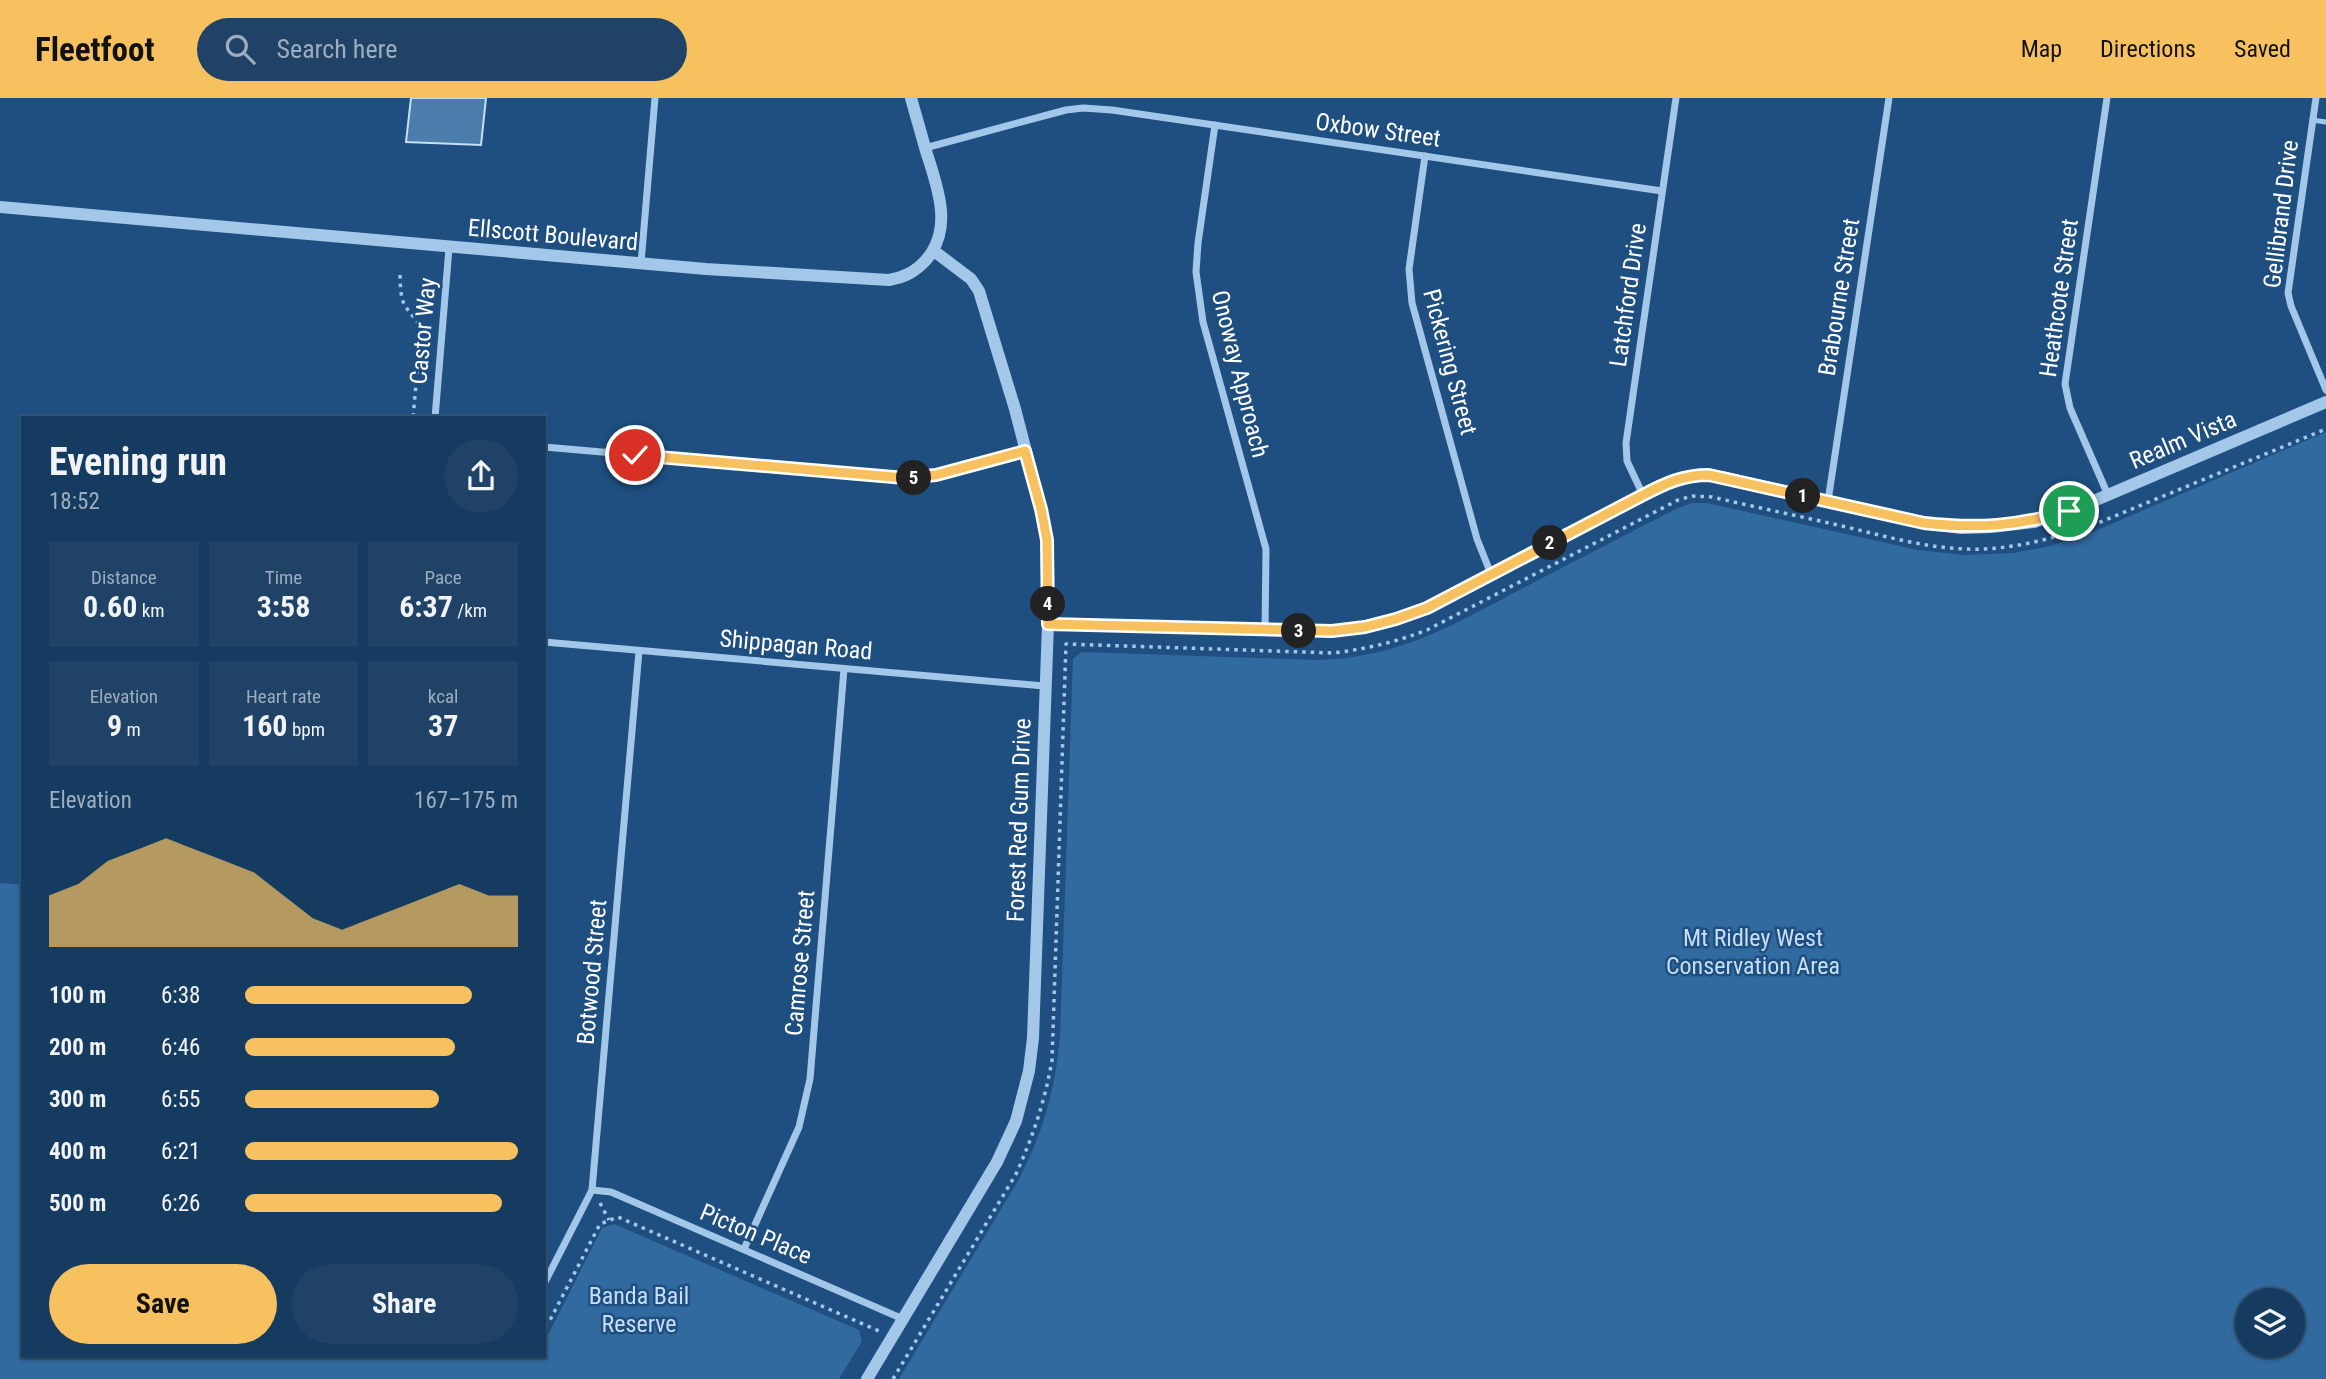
<!DOCTYPE html>
<meta charset="utf-8">
<style>
:root{--surface:#163b60;--page:#1f4266;--text:#f1f3f6;--muted:#9eadbd;--line:#355575;--accent:#f8c160}
body{margin:0;font-family:"Roboto Condensed",sans-serif;background:var(--page);color:var(--text);height:100vh;display:flex;flex-direction:column;font-size:26px;white-space:nowrap}
*{box-sizing:border-box;margin:0}
p{font-size:23px;color:var(--muted)}
.icon{flex:none;width:38px;height:38px;fill:none;stroke:currentColor;stroke-width:2;stroke-linecap:round;stroke-linejoin:round}
.map{position:relative;flex:1;overflow:hidden}
.side{position:absolute;left:21px;top:318px;width:525px;height:942px;display:flex;flex-direction:column;background:var(--surface);border-radius:0px;box-shadow:0 2px 5px #0004,0 0 0 2px var(--line)}
.side>*{flex:none}
.tools{position:absolute;left:2235px;top:1190px;display:grid;gap:14px}
.tools a{display:grid;place-items:center;width:70px;height:70px;border-radius:50%;background:var(--surface);box-shadow:0 2px 5px #0004,0 0 0 2px var(--line);font-size:35px}
.pin{position:absolute;display:grid;place-items:center;width:60px;height:60px;color:#fff;margin:-30px;border:4px solid #fff;border-radius:50%;box-shadow:0 2px 7px #0007}
.km{position:absolute;width:35px;height:35px;margin:-18px;border-radius:50%;background:#222;color:#fff;font-size:19px;line-height:35px;text-align:center}
.round{display:grid;place-items:center;flex:none;width:74px;height:74px;border-radius:37px;background:var(--page)}
.overview{display:flex;align-items:center;justify-content:space-between;height:119px;padding:0 28px}
h1{font-size:38px;font-weight:700;line-height:52px}
.metrics{display:grid;grid-template-columns:repeat(3,1fr);gap:10px;height:119px;padding:7px 28px}
.metrics div{display:grid;align-content:center;border-radius:0px;background:var(--page);text-align:center}
.metrics b{font-size:30px;font-weight:700}
.metrics small{font-size:19px;font-weight:400}
.metrics p{font-size:19px}
.chart{height:196px;padding:14px 28px}
.chart p{display:flex;justify-content:space-between}
.chart svg{width:100%;height:126px;margin-top:7px;fill:var(--accent);opacity:.7}
.primary-button{display:flex;gap:14px;margin-top:auto;padding:14px 28px}
.primary-button a{flex:1;height:80px;border-radius:42px;background:var(--accent);color:#111;font-size:28px;font-weight:700;line-height:80px;text-align:center}
.primary-button a+a{background:var(--page);color:var(--text)}
ul{padding:0 28px;list-style:none;font-size:23px}
li{display:grid;grid-template-columns:112px 84px 1fr;align-items:center;height:52px}
li i{height:18px;border-radius:9px;background:var(--accent)}
header{display:flex;align-items:center;gap:42px;box-sizing:border-box;height:98px;padding:0 35px;background:var(--accent);color:#111}
header strong{font-size:33px}
nav{display:flex;gap:38px;margin-inline-start:auto;font-size:24px}
.search{width:490px;height:63px;background:var(--page);display:flex;align-items:center;gap:18px;box-sizing:border-box;padding:0 24px;border-radius:38px;color:var(--muted);font-size:26px}
.map>svg:first-child{display:block}
.green{fill:#316a9e;fill-rule:evenodd}
.building{fill:#4a7cac;stroke:#c6dff7;stroke-width:2}
.lines{fill:none;stroke-linecap:round;stroke-linejoin:round}
.path{stroke:#a2c7e9;stroke-width:3.5;stroke-dasharray:3.5 5;stroke-linecap:butt}
.service{stroke:#a2c7e9;stroke-width:5}
.minor{stroke:#a2c7e9;stroke-width:7}
.tertiary{stroke:#a2c7e9;stroke-width:12}
.route-casing{stroke:#fff;stroke-width:14}
.route{stroke:#f8c160;stroke-width:9}
.labels{text-anchor:middle;dominant-baseline:central;stroke-width:5;stroke-linejoin:round;paint-order:stroke}
.street-label{font-size:24px;fill:#fff;stroke:#1e4f80}
.park-label{font-size:24px;fill:#c6dff7;stroke:#1e4f80}
</style>
<header>
<strong>Fleetfoot</strong>
<div class="search"><svg class="icon" aria-label="search" viewBox="0 0 24 24"><circle cx="10" cy="10" r="6"/><path d="M15 15l6 6"/></svg>Search here</div>
<nav><a>Map</a><a>Directions</a><a>Saved</a></nav>
</header>
<div class="map">
<svg width="2326" height="1281" viewBox="0 0 2326 1281">
<rect width="100%" height="100%" fill="#1e4f80"/>
<g class="green">
<path d="M2326,334v947h-1427l120,-200c24,-46 37,-92 41,-144l13,-376 9,-7 236,8c83,-2 138,-37 209,-74 50,-26 100,-52 151,-78l14,-5h15l211,47 46,5 49,-2 37,-7 38,-12zM2247,1202h45v46h-45z"/>
<polygon points="0,785 23,787 23,1258 533,1258 536,1260 544,1258 544,1245 602,1130 614,1126 859,1232 862,1243 839,1281 0,1281"/>
</g>
<polygon class="building" points="411,0 486,0 481,47 406,44"/>
<g class="lines">
<g class="path">
<path d="M400,177c1,33 3,27 21,52l-8,91"/>
<polyline points="600,1105 609,1122"/>
<polyline points="544,1227 549,1224 600,1126 618,1119 879,1233"/>
<path d="M893,1281l123,-205c17,-38 29,-73 36,-114l14,-416 267,9c33,-4 63,-11 94,-23l251,-130 14,-4 20,1c43,10 87,19 130,29 47,11 93,25 142,23 40,-2 77,-13 114,-26l228,-94"/>
</g>
<polyline class="service" points="2312,22 2326,24"/>
<g class="minor">
<polyline points="2107,0 2065,286 2070,310 2108,397"/>
<polyline points="2316,0 2288,195 2291,208 2326,292"/>
<polyline points="1215,27 1198,145 1196,174 1203,224 1266,451 1265,532"/>
<polyline points="925,50 1066,12 1083,10 1112,12 1662,93"/>
<polyline points="1425,58 1409,171 1412,205 1477,441 1491,476"/>
<polyline points="641,165 655,0"/>
<polyline points="435,320 449,150"/>
<polyline points="544,349 905,380 936,377 1025,353"/>
<polyline points="1643,397 1627,363 1626,345 1676,0"/>
<polyline points="1828,403 1889,0"/>
<polyline points="544,544 1044,588"/>
<polyline points="592,1092 611,1094 903,1221"/>
<polyline points="744,1151 799,1029 810,981 844,571"/>
<polyline points="544,1186 592,1092 639,553"/>
</g>
<g class="tertiary">
<path d="M0,109l706,62 183,11c16,-3 26,-8 37,-20 28,-32 11,-74 0,-109 -5,-18 -10,-35 -15,-53"/>
<path d="M1048,526l284,7 33,-4 31,-8 31,-11 216,-113c32,-16 47,-24 83,-17l198,45 37,5 30,-1 43,-5 55,-19 237,-101"/>
<polyline points="867,1281 997,1064 1016,1023 1029,973 1033,940 1048,526 1047,442 1041,411 1015,311 979,193 971,181 934,153"/>
</g>
</g>
<g class="lines">
<defs>
<path id="route" d="M635,357l270,23 31,-3 89,-24 16,58 6,31 1,84 284,7 33,-4 31,-8 31,-11 216,-113c23,-12 40,-20 66,-20l215,48c53,6 94,3 145,-12"/>
</defs>
<use href="#route" class="route-casing"/>
<use href="#route" class="route"/>
</g>
<g class="labels">
<g class="street-label">
<text transform="translate(1378 32) rotate(8)">Oxbow Street</text>
<text transform="translate(2281 116) rotate(-83)">Gellibrand Drive</text>
<text transform="translate(553 137) rotate(5)">Ellscott Boulevard</text>
<text transform="translate(1628 197) rotate(-82)">Latchford Drive</text>
<text transform="translate(1839 199) rotate(-81)">Brabourne Street</text>
<text transform="translate(2059 200) rotate(-82)">Heathcote Street</text>
<text transform="translate(423 233) rotate(-85)">Castor Way</text>
<text transform="translate(1450 264) rotate(75)">Pickering Street</text>
<text transform="translate(1240 276) rotate(76)">Onoway Approach</text>
<text transform="translate(2183 342) rotate(-23)">Realm Vista</text>
<text transform="translate(796 547) rotate(5)">Shippagan Road</text>
<text transform="translate(1019 722) rotate(-88)">Forest Red Gum Drive</text>
<text transform="translate(800 865) rotate(-85)">Camrose Street</text>
<text transform="translate(592 874) rotate(-85)">Botwood Street</text>
<text transform="translate(756 1136) rotate(23)">Picton Place</text>
</g>
<g class="park-label">
<text x="1753" y="840">Mt Ridley West<tspan x="1753" dy="28">Conservation Area</tspan></text>
<text x="639" y="1198">Banda Bail<tspan x="639" dy="28">Reserve</tspan></text>
</g>
</g>
</svg>
<div class="tools">
<a><svg class="icon" aria-label="layers" viewBox="0 0 24 24"><path d="M12 4l9 5-9 5-9-5zM3 14l9 5 9-5"/></svg></a>
</div>
<div class="pin" style="left:2069px;top:413px;background:#1e9e55"><svg class="icon" aria-label="arrive" viewBox="0 0 24 24"><path d="M6 21V4h12l-3 4 3 4H6"/></svg></div>
<div class="pin" style="left:635px;top:357px;background:#d93025"><svg class="icon" aria-label="check" viewBox="0 0 24 24"><path d="M5 12l5 5 9-10"/></svg></div>
<b class="km" style="left:1803px;top:398px">1</b>
<b class="km" style="left:1550px;top:445px">2</b>
<b class="km" style="left:1299px;top:533px">3</b>
<b class="km" style="left:1048px;top:506px">4</b>
<b class="km" style="left:914px;top:380px">5</b>
<section class="side">
<div class="overview"><div><h1>Evening run</h1><p>18:52</p></div><a class="round"><svg class="icon" aria-label="share" viewBox="0 0 24 24"><path d="M12 15V3M7 8l5-5 5 5M5 13v7h14v-7"/></svg></a></div>
<div class="metrics">
<div><p>Distance</p><b>0.60<small> km</small></b></div>
<div><p>Time</p><b>3:58</b></div>
<div><p>Pace</p><b>6:37<small> /km</small></b></div>
</div>
<div class="metrics">
<div><p>Elevation</p><b>9<small> m</small></b></div>
<div><p>Heart rate</p><b>160<small> bpm</small></b></div>
<div><p>kcal</p><b>37</b></div>
</div>
<div class="chart"><p><span>Elevation</span>167–175 m</p>
<svg viewBox="0 0 160 44" preserveAspectRatio="none"><path d="M0 44V26L10 22L20 14L30 10L40 6L50 10L60 14L70 18L80 26L90 34L100 38L110 34L120 30L130 26L140 22L150 26L160 26V44z"/></svg>
</div>
<ul>
<li><b>100 m</b>6:38<i style="width:83%"></i></li>
<li><b>200 m</b>6:46<i style="width:77%"></i></li>
<li><b>300 m</b>6:55<i style="width:71%"></i></li>
<li><b>400 m</b>6:21<i style="width:100%"></i></li>
<li><b>500 m</b>6:26<i style="width:94%"></i></li>
</ul>
<div class="primary-button"><a>Save</a><a>Share</a></div>
</section>
</div>
